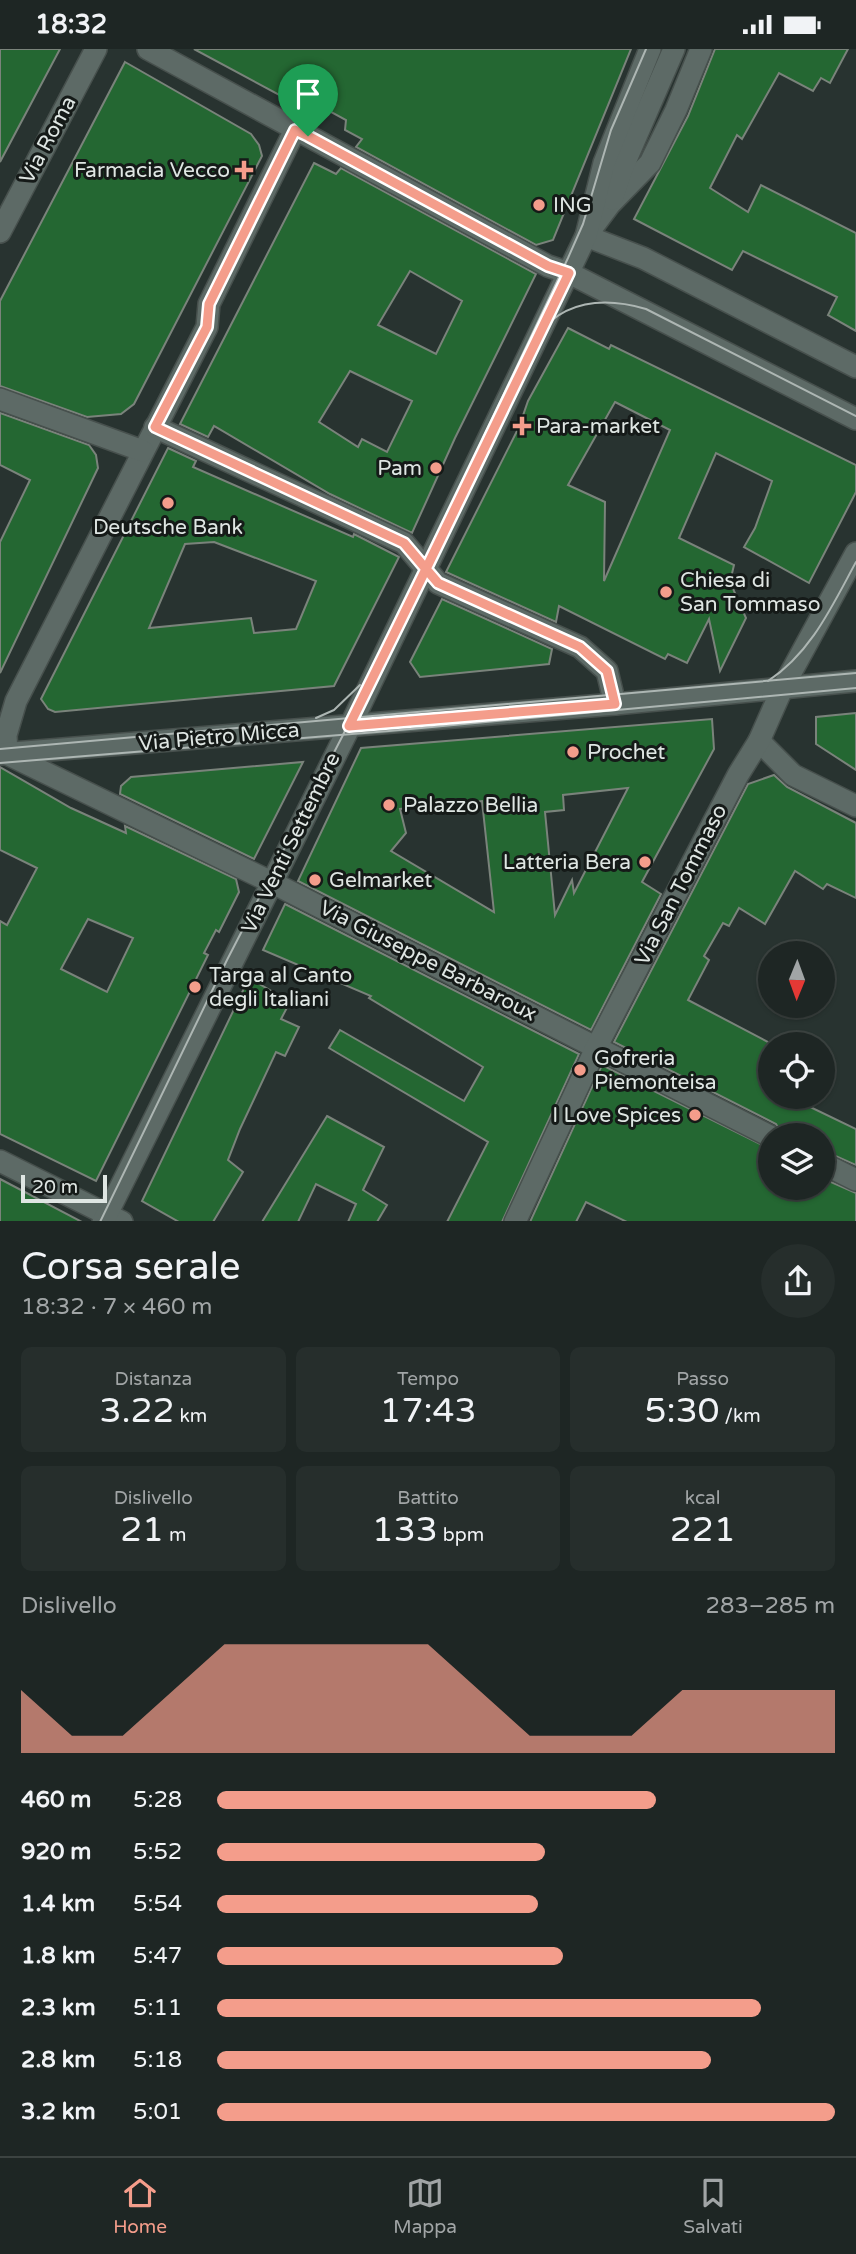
<!DOCTYPE html>
<html lang="it">
<meta charset="utf-8">
<style>
:root{--surface:#1e2624;--page:#262e2c;--text:#f1f3f6;--muted:#a1a5a6;--line:#3c4341;--accent:#f49d8b}
body{margin:0;font-family:"Varela Round",sans-serif;background:var(--page);color:var(--text);height:100vh;display:flex;flex-direction:column;font-size:26px;white-space:nowrap}
*{box-sizing:border-box;margin:0}
p{font-size:23px;color:var(--muted)}
.icon{flex:none;width:38px;height:38px;fill:none;stroke:currentColor;stroke-width:2;stroke-linecap:round;stroke-linejoin:round}
.map{position:relative;height:1172px;overflow:hidden}
.panel{display:flex;flex-direction:column;background:var(--surface);flex:1}
.panel>*{flex:none}
.needle{width:46px;rotate:181deg}
.fabs{position:absolute;left:758px;top:892px;display:grid;gap:14px}
.fabs a{display:grid;place-items:center;width:77px;height:77px;border-radius:50%;background:var(--surface);box-shadow:0 2px 5px #0004,0 0 0 2px var(--line);font-size:35px}
.scale{position:absolute;left:21px;bottom:18px;width:86px;box-sizing:border-box;padding-left:7px;border:4px solid #dfe6e3;border-top:0;font-size:19px;line-height:24px;white-space:nowrap;color:#dfe6e3;-webkit-text-stroke:5px #151a18;paint-order:stroke}
.pin{position:absolute;display:grid;place-items:center;width:60px;height:60px;color:#fff;margin:-72px -30px;border-radius:50% 50% 50% 0;rotate:-45deg;box-shadow:0 0 7px #0007}
.pin .icon{rotate:45deg}
.round{display:grid;place-items:center;flex:none;width:74px;height:74px;border-radius:37px;background:var(--page)}
.summary{display:flex;align-items:center;justify-content:space-between;height:119px;padding:0 21px}
h1{font-size:38px;font-weight:600;line-height:52px}
.stats{display:grid;grid-template-columns:repeat(3,1fr);gap:10px;height:119px;padding:7px 21px}
.stats div{display:grid;align-content:center;border-radius:10px;background:var(--page);text-align:center}
.stats b{font-size:35px;font-weight:600}
.stats small{font-size:19px;font-weight:400}
.stats p{font-size:19px}
.chart{height:196px;padding:14px 21px}
.chart p{display:flex;justify-content:space-between}
.chart svg{width:100%;height:126px;margin-top:7px;fill:var(--accent);opacity:.7}
ul{padding:0 21px;list-style:none;font-size:23px}
li{display:grid;grid-template-columns:112px 84px 1fr;align-items:center;height:52px}
li i{height:18px;border-radius:9px;background:var(--accent)}
.status{display:flex;justify-content:space-between;align-items:center;height:49px;padding:0 35px;background:var(--surface);direction:ltr}
.status svg{height:19px;fill:currentColor}
.dock{display:flex;justify-content:space-around;align-items:center;height:98px;border-top:2px solid var(--line);background:var(--surface);font-size:19px;color:var(--muted)}
.dock a{display:grid;justify-items:center;gap:4px}
.dock .current{color:var(--accent)}
.map>svg:first-child{display:block}
.building{fill:#246732;stroke:#7a837b;stroke-width:2;fill-rule:evenodd}
.lines{fill:none;stroke-linecap:round;stroke-linejoin:round}
.street-casing{stroke:#47504d;stroke-width:24}
.secondary-casing{stroke:#47504d;stroke-width:24}
.street{stroke:#5d6a66;stroke-width:21}
.secondary{stroke:#5d6a66;stroke-width:21}
.tram{stroke:#adb6b3;stroke-width:2}
.route-casing{stroke:#fff;stroke-width:14}
.route{stroke:#f49d8b;stroke-width:9}
.poi-dot{fill:#f49d8b;stroke:#151a18;stroke-width:2.5}
.labels{text-anchor:middle;dominant-baseline:central;stroke-width:6;stroke-linejoin:round;paint-order:stroke}
.street-label{font-size:21px;fill:#dfe6e3;stroke:#151a18}
.poi-label{font-size:21px;fill:#dfe6e3;stroke:#151a18;text-anchor:start}
</style>
<div class="status"><b>18:32</b><svg viewBox="0 0 49 12"><path d="M0 12V9h3v3zM5 12V6h3v6zM10 12V3h3v9zM15 12V0h3v12zM26 1h20v11H26zM47 4h2v5h-2z"/></svg></div>
<div class="map">
<svg width="856" height="1173" viewBox="0 0 856 1173">
<rect width="100%" height="100%" fill="#283330"/>
<g class="building">
<polygon points="0,0 60,0 0,113"/>
<polygon points="194,0 631,0 553,191 536,196 356,98 362,90 345,81 346,71 289,40 283,48"/>
<polygon points="715,0 848,0 830,34 821,29 813,42 779,24 742,90 737,86 710,139 748,163 761,136 856,184 856,282 828,266 837,248 743,202 732,221 634,170 688,67"/>
<polygon points="125,13 251,85 259,96 262,107 134,355 121,365 87,368 0,337 0,252"/>
<path d="M314,114l22,11 5,-6 195,106 -81,164 -43,95 -82,-39 -116,-68 -6,11 -28,-13zM410,222l52,30 -26,53 -58,-29zM350,322l62,30 -25,51 -25,-13 -4,8 -39,-25z"/>
<path d="M568,279l41,21 2,-4 245,120v27l-47,91 -65,-36 11,-19 17,-47 -56,-28 -37,85 55,27 -4,17 16,36 -26,53 -11,-52 -22,44 -19,-9 -3,5 -106,-53 -3,16 -110,-50 73,-145 9,-26zM615,353l55,28 -66,151 1,-79 -37,-17z"/>
<polygon points="0,364 89,396 96,406 98,419 0,624 0,493 30,431 0,416"/>
<path d="M168,399l28,13 -3,6 160,70 1,-3 45,23 -65,129 -279,26 -7,-3 -7,-10zM214,493l102,39 -20,48 -42,4 -3,-15 -102,10 36,-84z"/>
<polygon points="442,550 552,600 549,615 420,628 410,613"/>
<polygon points="856,664 856,721 816,695 816,668"/>
<path d="M712,670l2,30 -72,133 19,12 -70,136 -293,-149 63,-133zM628,739l-54,105 -2,-13 -17,35 -10,-103 19,-2 -1,-15zM482,752l12,111 -103,-61 15,-18 -6,-24z"/>
<polygon points="303,713 254,810 120,745 121,737 131,728"/>
<path d="M0,718l71,41 55,25 -1,-7 111,53 3,13 -20,40 -3,-2 -12,23 4,2 -112,226 -96,-47v-213l7,4 30,-57 -37,-18zM88,870l45,19 -26,54 -46,-23z"/>
<polygon points="774,726 787,738 856,774 856,849 827,835 823,840 795,822 765,875 739,859 729,877 723,874 704,907 709,911 688,951 770,994 770,1048 810,1048 806,1056 856,1080 856,1116 822,1101 822,1087 783,1087 776,1075 614,993 748,735"/>
<polygon points="285,855 579,1005 502,1173 447,1173 488,1093 329,999 340,981 464,1052 483,1018 369,949 371,947 263,901"/>
<polygon points="249,929 290,953 281,970 299,978 285,1007 276,1003 240,1080 228,1111 243,1123 213,1173 179,1173 142,1152"/>
<polygon points="602,1016 770,1100 770,1139 822,1139 822,1129 856,1144 856,1173 627,1173 586,1153 576,1173 530,1173"/>
<polygon points="327,1067 384,1098 363,1141 387,1156 377,1173 348,1173 356,1155 316,1135 298,1173 262,1173"/>
<polygon points="0,1130 82,1173 0,1173"/>
</g>
<g class="lines">
<defs>
<g id="street">
<polyline points="148,0 548,217 569,224 856,370"/>
<polyline points="701,0 676,61 650,114 610,155 586,187 643,209 856,318"/>
<polyline points="295,81 209,255 207,278 16,652 6,686 7,705 271,833 770,1087"/>
<polyline points="612,150 622,120 674,0"/>
<polyline points="0,183 96,0"/>
<polyline points="0,350 143,402"/>
<polyline points="155,378 404,494 438,534 580,598 607,622 615,655"/>
<polyline points="759,692 793,726 856,757"/>
<polyline points="0,1112 122,1173"/>
<polyline points="822,1114 856,1131"/>
<polyline points="515,1173 597,997 738,726 759,692 782,640"/>
</g>
<g id="secondary">
<polyline points="782,640 856,504"/>
<polyline points="0,705 615,655 856,632"/>
<polyline points="103,1173 354,669 586,187 604,114 650,0"/>
</g>
</defs>
<use href="#street" class="street-casing"/>
<use href="#secondary" class="secondary-casing"/>
<use href="#street" class="street"/>
<use href="#secondary" class="secondary"/>
<g class="tram">
<path d="M537,286c28,-35 68,-38 109,-26l210,107"/>
<path d="M768,632c43,-28 64,-75 88,-119"/>
<polyline points="316,669 334,661 360,636"/>
<polyline points="0,700 856,624"/>
<polyline points="0,714 389,682 856,639"/>
<polyline points="100,1173 227,911 343,686 568,209 583,175 611,81 646,0"/>
</g>
</g>
<g class="lines">
<defs>
<polyline id="route" points="308,87 295,81 209,255 207,278 155,378 404,494 426,520 349,677 615,655 607,622 580,598 438,534 426,520 569,224 548,217 308,87"/>
</defs>
<use href="#route" class="route-casing"/>
<use href="#route" class="route"/>
</g>
<g class="poi-dot">
<path d="M240.5 110.5h7v7h7v7h-7v7h-7v-7h-7v-7h7z"/>
<circle cx="539" cy="156" r="7"/>
<path d="M518.5 366.5h7v7h7v7h-7v7h-7v-7h-7v-7h7z"/>
<circle cx="436" cy="419" r="7"/>
<circle cx="168" cy="454" r="7"/>
<circle cx="666" cy="543" r="7"/>
<circle cx="573" cy="703" r="7"/>
<circle cx="389" cy="756" r="7"/>
<circle cx="645" cy="813" r="7"/>
<circle cx="315" cy="831" r="7"/>
<circle cx="195" cy="938" r="7"/>
<circle cx="580" cy="1021" r="7"/>
<circle cx="695" cy="1066" r="7"/>
</g>
<g class="labels">
<g class="street-label">
<text transform="translate(48 91) rotate(-62)">Via Roma</text>
<text transform="translate(219 688) rotate(-5)">Via Pietro Micca</text>
<text transform="translate(291 794) rotate(-64)">Via Venti Settembre</text>
<text transform="translate(681 836) rotate(-63)">Via San Tommaso</text>
<text transform="translate(428 912) rotate(27)">Via Giuseppe Barbaroux</text>
</g>
<g class="poi-label">
<text x="230" y="121" text-anchor="end">Farmacia Vecco</text>
<text x="553" y="156">ING</text>
<text x="536" y="377">Para-market</text>
<text x="422" y="419" text-anchor="end">Pam</text>
<text x="168" y="478" text-anchor="middle">Deutsche Bank</text>
<text x="680" y="531">Chiesa di<tspan x="680" dy="24">San Tommaso</tspan></text>
<text x="587" y="703">Prochet</text>
<text x="403" y="756">Palazzo Bellia</text>
<text x="631" y="813" text-anchor="end">Latteria Bera</text>
<text x="329" y="831">Gelmarket</text>
<text x="209" y="926">Targa al Canto<tspan x="209" dy="24">degli Italiani</tspan></text>
<text x="594" y="1009">Gofreria<tspan x="594" dy="24">Piemonteisa</tspan></text>
<text x="681" y="1066" text-anchor="end">I Love Spices</text>
</g>
</g>
</svg>
<div class="fabs">
<a><svg class="needle" viewBox="-14 -14 28 28"><path d="M0-13l5 13h-10z" fill="#e53935"/><path d="M0 13l5-13h-10z" fill="#a1a5a6"/></svg></a>
<a><svg class="icon" aria-label="locate" viewBox="0 0 24 24"><circle cx="12" cy="12" r="6"/><path d="M12 2v4M12 18v4M2 12h4M18 12h4"/></svg></a>
<a><svg class="icon" aria-label="layers" viewBox="0 0 24 24"><path d="M12 4l9 5-9 5-9-5zM3 14l9 5 9-5"/></svg></a>
</div>
<div class="scale">20 m</div>
<div class="pin" style="left:308px;top:87px;background:#1e9e55"><svg class="icon" aria-label="arrive" viewBox="0 0 24 24"><path d="M6 21V4h12l-3 4 3 4H6"/></svg></div>
</div>
<section class="panel">
<div class="summary"><div><h1>Corsa serale</h1><p>18:32 · 7 × 460 m</p></div><a class="round"><svg class="icon" aria-label="share" viewBox="0 0 24 24"><path d="M12 15V3M7 8l5-5 5 5M5 13v7h14v-7"/></svg></a></div>
<div class="stats">
<div><p>Distanza</p><b>3.22<small> km</small></b></div>
<div><p>Tempo</p><b>17:43</b></div>
<div><p>Passo</p><b>5:30<small> /km</small></b></div>
</div>
<div class="stats">
<div><p>Dislivello</p><b>21<small> m</small></b></div>
<div><p>Battito</p><b>133<small> bpm</small></b></div>
<div><p>kcal</p><b>221</b></div>
</div>
<div class="chart"><p><span>Dislivello</span>283–285 m</p>
<svg viewBox="0 0 160 44" preserveAspectRatio="none"><path d="M0 44V22L10 38L20 38L30 22L40 6L50 6L60 6L70 6L80 6L90 22L100 38L110 38L120 38L130 22L140 22L150 22L160 22V44z"/></svg>
</div>
<ul>
<li><b>460 m</b>5:28<i style="width:71%"></i></li>
<li><b>920 m</b>5:52<i style="width:53%"></i></li>
<li><b>1.4 km</b>5:54<i style="width:52%"></i></li>
<li><b>1.8 km</b>5:47<i style="width:56%"></i></li>
<li><b>2.3 km</b>5:11<i style="width:88%"></i></li>
<li><b>2.8 km</b>5:18<i style="width:80%"></i></li>
<li><b>3.2 km</b>5:01<i style="width:100%"></i></li>
</ul>
</section>
<nav class="dock">
<a class="current"><svg class="icon" aria-label="home" viewBox="0 0 24 24"><path d="M3 11l9-7 9 7M6 9v11h12V9"/></svg>Home</a>
<a><svg class="icon" aria-label="map" viewBox="0 0 24 24"><path d="M3 6l6-2 6 2 6-2v14l-6 2-6-2-6 2zM9 4v14M15 6v14"/></svg>Mappa</a>
<a><svg class="icon" aria-label="saved" viewBox="0 0 24 24"><path d="M7 4h10v16l-5-4-5 4z"/></svg>Salvati</a>
</nav>
